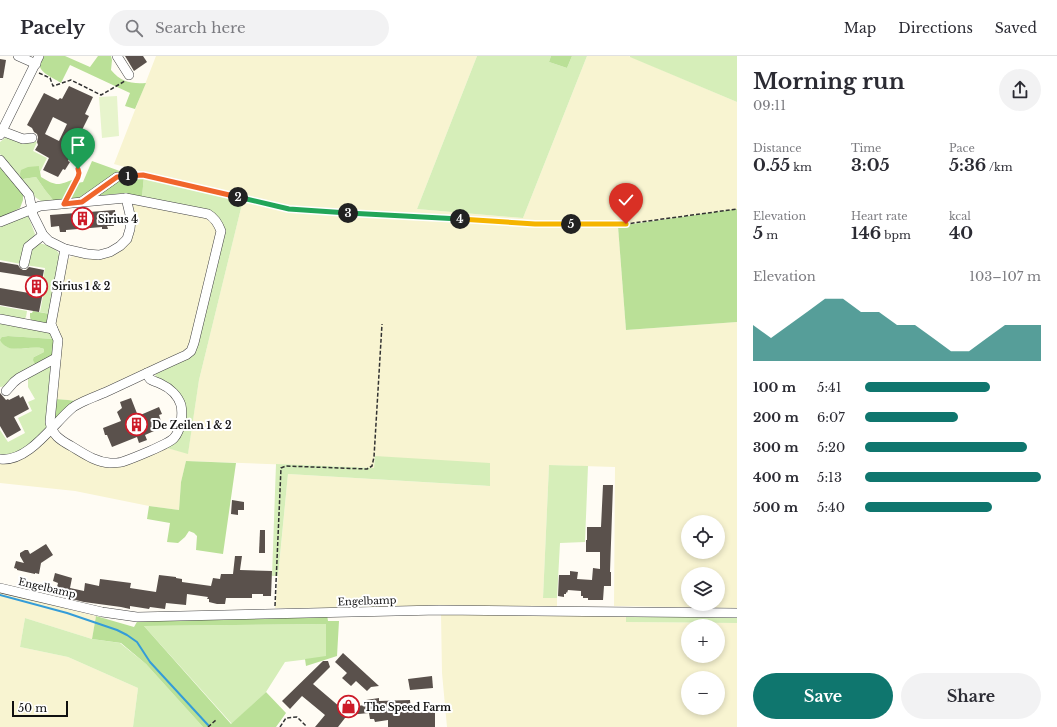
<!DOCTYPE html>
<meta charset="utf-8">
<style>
:root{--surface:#fff;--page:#f2f2f3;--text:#2b2b33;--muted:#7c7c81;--line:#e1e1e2;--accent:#0f766e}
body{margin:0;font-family:"Libre Baskerville",serif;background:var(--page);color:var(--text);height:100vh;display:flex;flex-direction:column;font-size:15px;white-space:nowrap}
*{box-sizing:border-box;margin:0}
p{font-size:13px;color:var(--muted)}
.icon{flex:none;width:22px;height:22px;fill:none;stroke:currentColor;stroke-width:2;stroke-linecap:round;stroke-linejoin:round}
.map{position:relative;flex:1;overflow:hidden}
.side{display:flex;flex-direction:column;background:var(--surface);width:320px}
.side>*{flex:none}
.fabs{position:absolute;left:681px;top:459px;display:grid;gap:8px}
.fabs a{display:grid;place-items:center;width:44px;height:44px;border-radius:50%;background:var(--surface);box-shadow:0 2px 6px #0003;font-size:20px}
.scale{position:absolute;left:12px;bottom:10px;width:56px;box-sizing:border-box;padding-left:4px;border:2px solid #101010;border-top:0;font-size:11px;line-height:14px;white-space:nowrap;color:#101010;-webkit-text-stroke:3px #fff;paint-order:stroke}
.pin{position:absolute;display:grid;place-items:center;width:34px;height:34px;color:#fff;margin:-41px -17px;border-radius:50% 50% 50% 0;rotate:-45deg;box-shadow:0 0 4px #0007}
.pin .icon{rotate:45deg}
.km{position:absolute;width:20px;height:20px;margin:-10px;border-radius:50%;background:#222;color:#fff;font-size:11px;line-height:20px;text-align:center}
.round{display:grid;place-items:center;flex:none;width:42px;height:42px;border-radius:21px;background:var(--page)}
.headline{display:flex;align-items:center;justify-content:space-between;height:68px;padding:0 16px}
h1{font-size:22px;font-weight:800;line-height:30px}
.figures{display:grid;grid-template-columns:repeat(3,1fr);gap:6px;height:68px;padding:4px 16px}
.figures div{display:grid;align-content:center}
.figures b{font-size:17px;font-weight:800}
.figures small{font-size:11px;font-weight:400}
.figures p{font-size:11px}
.chart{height:112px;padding:8px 16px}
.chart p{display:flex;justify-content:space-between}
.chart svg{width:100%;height:72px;margin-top:4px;fill:var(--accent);opacity:.7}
.button{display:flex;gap:8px;margin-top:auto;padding:8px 16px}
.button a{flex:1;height:46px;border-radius:24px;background:var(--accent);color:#fff;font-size:16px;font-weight:800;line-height:46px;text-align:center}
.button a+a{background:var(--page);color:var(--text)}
ul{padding:0 16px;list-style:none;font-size:13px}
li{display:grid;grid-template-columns:64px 48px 1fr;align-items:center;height:30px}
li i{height:10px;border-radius:5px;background:var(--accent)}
header{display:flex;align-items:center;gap:24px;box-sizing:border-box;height:56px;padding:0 20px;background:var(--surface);border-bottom:1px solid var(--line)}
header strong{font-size:19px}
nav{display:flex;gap:22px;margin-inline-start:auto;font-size:14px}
.search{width:280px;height:36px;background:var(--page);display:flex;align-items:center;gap:10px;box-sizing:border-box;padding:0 14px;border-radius:22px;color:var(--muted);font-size:15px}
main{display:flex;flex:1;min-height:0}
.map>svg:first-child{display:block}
.farmland{fill:#f8f4d1;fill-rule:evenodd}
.green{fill:#d6eeb9}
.forest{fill:#bae097}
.pitch{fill:#e7f4cc}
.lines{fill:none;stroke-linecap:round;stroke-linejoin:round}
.stream{stroke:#349cd8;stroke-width:2}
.building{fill:#5a514c;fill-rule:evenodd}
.minor-casing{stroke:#434343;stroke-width:10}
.path{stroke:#323232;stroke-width:1.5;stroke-dasharray:4 2;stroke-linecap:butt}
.minor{stroke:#fff;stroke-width:9}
.split-1-casing{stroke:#fff;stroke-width:8}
.split-2-casing{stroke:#fff;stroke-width:8}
.split-3-casing{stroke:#fff;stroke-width:8}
.split-4-casing{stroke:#fff;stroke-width:8}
.split-5-casing{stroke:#fff;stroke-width:8}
.split-6-casing{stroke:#fff;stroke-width:8}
.split-1{stroke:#f0652b;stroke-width:5}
.split-2{stroke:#f0652b;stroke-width:5}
.split-3{stroke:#22a559;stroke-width:5}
.split-4{stroke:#22a559;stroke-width:5}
.split-5{stroke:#f5b400;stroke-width:5}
.split-6{stroke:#f5b400;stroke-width:5}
.labels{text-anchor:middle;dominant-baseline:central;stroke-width:4;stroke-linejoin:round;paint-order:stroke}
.poi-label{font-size:10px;font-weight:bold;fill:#101010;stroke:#fff;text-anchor:start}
.street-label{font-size:10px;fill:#101010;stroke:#fff}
</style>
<header>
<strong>Pacely</strong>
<div class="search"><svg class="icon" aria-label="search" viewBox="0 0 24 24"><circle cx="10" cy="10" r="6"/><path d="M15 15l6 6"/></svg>Search here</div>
<nav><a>Map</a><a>Directions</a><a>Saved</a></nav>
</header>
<main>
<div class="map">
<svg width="737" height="671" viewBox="0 0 737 671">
<rect width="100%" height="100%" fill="#fffcf4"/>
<g class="farmland">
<path d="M156,0h321l-60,153 106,9 64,-162h42l108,46v107l-119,16 8,105 111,-8v286l-123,-2 1,-139 -66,-2 -6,133h14v9l-282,1 13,-134 201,12 -114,-30 -1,12 -188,-7 -5,21 -2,28 -30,-4 -74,-15 -75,-8v-21l4,1 13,-2 9,-4 23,-21 5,1 35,25 40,1 38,-15 21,5 11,-73 44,-180 -129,-36zM688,466h30v30h-30zM688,518h30v30h-30z"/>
<polygon points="129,144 207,160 218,174 188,293 75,345 68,344 55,343 54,268 66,206 68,203 73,200 91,202 129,184"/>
<polygon points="0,536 96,560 92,583 25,562 20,591 68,601 138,632 133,671 0,671"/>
<path d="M441,558h185l1,8 110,1v104h-290l-5,-54zM688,570h30v30h-30zM688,622h30v30h-30z"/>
</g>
<g class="green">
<polygon points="477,0 551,0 549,6 567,12 572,0 587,0 523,162 417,153"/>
<polygon points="630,0 737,0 737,46 630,1"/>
<polygon points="5,82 10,82 28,87 35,85 37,86 33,95 47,102 40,116 39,110 23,123 36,121 45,134 54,145 41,145 35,141 21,122 0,98 0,86"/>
<polygon points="144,120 243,144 199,324 188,398 167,392 175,385 185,357 156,321 155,317 188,300 221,165 142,141"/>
<polygon points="28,160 29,162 35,178 21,208 0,204 0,169"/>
<path d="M37,187c9,1 20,4 23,13l-10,58 -10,-2 4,-21 -3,-1 4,-22 -20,-3 3,-16z"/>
<polygon points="0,250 27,255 26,261 24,263 0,260"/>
<path d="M0,266l50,10 4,7 -46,-3 -6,1 3,9c4,1 8,3 13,3 8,0 18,-4 26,0v3l-10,5 2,9 -29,20 -7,1z"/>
<polygon points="52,309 46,372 26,394 0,401 0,374 8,386 25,377 18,362 32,355 28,346 35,343 28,331 28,318"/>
<polygon points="375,400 490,407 490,430 288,418 278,520 272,520 276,408 374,412"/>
<polygon points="549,409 588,410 585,486 560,487 557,542 543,542"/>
<polygon points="626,558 737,560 737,567 626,566"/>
<polygon points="25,562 92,583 120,587 146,608 203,671 133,671 138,632 68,601 20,591"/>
<polygon points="326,568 326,601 285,606 266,636 232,668 144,570"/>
</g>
<g class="forest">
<path d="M44,0h21l25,11 8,-11h13l1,4 -1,10c10,12 20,14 35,13l-11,26 -10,-3 5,-13 -60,-28 -9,18c-5,-4 -21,-10 -21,-17 0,-3 3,-7 4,-10z"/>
<polygon points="551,0 572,0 567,12 549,6"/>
<path d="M92,105l36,13 16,2 -2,21 -17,-4 -41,4 -30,4 -9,-11 -9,-13 -13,2 -2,-1 -1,-4 1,-4 7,-3 11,-1 2,11c17,10 16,8 34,2l2,4 6,-1z"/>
<polygon points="0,110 23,138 23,144 20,152 0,162"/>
<polygon points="737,153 737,266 626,274 618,170"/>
<polygon points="33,255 50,258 47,268 31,265 30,261 30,257 32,257"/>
<path d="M8,280l46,3 -1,16 -17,11 -3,-6 1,-3 10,-5v-3c-13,-6 -35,8 -44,-9l2,-3z"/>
<polygon points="55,343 68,344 75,345 55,366"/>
<polygon points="186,405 236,407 223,498 196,494 197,480 194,477 189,475 185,481 178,487 167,486 170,467 147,463 149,450 179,454 181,426"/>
<polygon points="327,559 328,565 339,565 337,600 306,610 305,603 326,600 326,568 144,570 231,668 266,636 286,657 276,671 203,671 146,608 121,587 92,583 96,560 134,571 138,564"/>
</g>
<polygon class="pitch" points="117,40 119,80 102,82 99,41"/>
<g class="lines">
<polyline class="stream" points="0,539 67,557 117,574 127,579 137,586 150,606 208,669"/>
</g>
<g class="building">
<polygon points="125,0 143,0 147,6 134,15"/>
<polygon points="0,3 6,4 3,22 0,22"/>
<path d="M69,30l24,11 -8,17 4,2 -12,24 3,2 -5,9 -2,-1 -5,11 2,1 -5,8 -2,-1 -5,8 -15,-7 6,-12 -14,-8 3,-5 -1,-3 1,-5 -1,-3 -3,-2 -2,-4 -5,-3 17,-32 14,7 2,-2 2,1zM53,61l14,7 -8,17 -14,-7z"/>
<polygon points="115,154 116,166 113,166 114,170 107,170 108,173 102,173 102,171 66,174 66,176 60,176 59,170 51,171 50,159"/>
<polygon points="0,206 18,209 20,212 23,214 26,214 29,211 44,214 40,235 43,236 39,256 0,249 0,232 29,237 32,221 0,216"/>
<polygon points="0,333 0,337 6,344 8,343 9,344 19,339 20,342 23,340 29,353 14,361 21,374 7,382 0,370"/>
<polygon points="131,342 138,360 159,351 162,358 159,359 163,371 145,379 147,384 139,387 137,381 112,391 107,379 105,379 103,372 121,365 117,356 122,352 120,346"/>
<polygon points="603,429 613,429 610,516 611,516 611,530 604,530 603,544 588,544 588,542 583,542 583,540 581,540 581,535 568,534 567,537 566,536 566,538 564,538 564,541 558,540 559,519 570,519 570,515 578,516 577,523 592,524 593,512 600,513 600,496 586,496 586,484 587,484 587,471 601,471"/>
<polygon points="232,444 244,446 244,454 238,454 238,459 231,458"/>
<polygon points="260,474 265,474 265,497 259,497"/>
<polygon points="46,488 53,499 41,507 39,518 35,517 35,518 17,514 17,513 14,512 16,505 24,507 20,500 20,497 25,494 28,494 30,498"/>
<polygon points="235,500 242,500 240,514 272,515 271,540 263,540 263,538 252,538 252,542 226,542 225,548 217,548 209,546 209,543 207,543 208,541 187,538 186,549 166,547 165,553 150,551 149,553 130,550 130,553 121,551 84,546 55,539 58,527 53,525 55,517 72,522 70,532 84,535 85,527 99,530 100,523 131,527 130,532 156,536 159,519 176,521 176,522 182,523 182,526 211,530 213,522 220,523 221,518 233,518"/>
<polygon points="343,597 379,630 371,631 367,635 356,625 351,630 342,622 347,617 335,606"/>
<polygon points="323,605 328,605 330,611 313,628 340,651 346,651 366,649 366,644 379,642 379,645 410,644 411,655 435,654 435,671 388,671 388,664 375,666 374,663 370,663 369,657 348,659 348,662 345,662 338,671 315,671 325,659 302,640 290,653 282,645"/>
<polygon points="432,620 433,632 410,634 408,623"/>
</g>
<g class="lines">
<defs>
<g id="minor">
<polyline points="18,0 36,8"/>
<polyline points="117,0 129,19"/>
<polyline points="2,75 23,83 32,82"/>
<polyline points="0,79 39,0"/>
<polyline points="0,104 29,139 33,159 43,179 49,185 65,193 87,198 99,199 110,196 120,190 127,183 130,173 131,163 126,142"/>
<polyline points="83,145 117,121"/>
<path d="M0,166l40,-16 86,-8 82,16c7,4 10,9 13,17l-27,112 -3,8 -5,4c-27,12 -54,25 -80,37 -9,4 -27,10 -34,16 -19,16 -44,55 -72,51"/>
<path d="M65,193l-14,75 2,5 5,11 -8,82c2,13 10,18 21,24 12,7 24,16 39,17 3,0 8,0 12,-1 9,-3 47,-18 52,-24 7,-8 9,-23 7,-33 -3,-9 -11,-17 -20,-21 -3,-2 -9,-3 -11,-5 -2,-2 -2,-4 -3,-6"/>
<polyline points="24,208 28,191 43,179"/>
<polyline points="0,263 53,273"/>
<polyline points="6,335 14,326 19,322 56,302"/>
<polyline points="0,532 102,556 137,561 439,554 737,557"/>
</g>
</defs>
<use href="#minor" class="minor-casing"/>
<g class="path">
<polyline points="39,17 50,22 53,30 71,24 101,39 125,25"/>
<polyline points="125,120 143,119 289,153 535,168 626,168 737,153"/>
<polyline points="68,139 78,121 79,117 75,104 71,101"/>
<polyline points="275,550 281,412 286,410 367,413 372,410 374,401 382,268"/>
<polyline points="208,671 216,664"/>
<polyline points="280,671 286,662 297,661 307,671"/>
</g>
<use href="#minor" class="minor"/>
</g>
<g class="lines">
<defs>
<polyline id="split-1" points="78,113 79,117 78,121 64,148 82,146 117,121 128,120"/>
<polyline id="split-2" points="128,120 143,119 238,141"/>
<polyline id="split-3" points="238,141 289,153 348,157"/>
<polyline id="split-4" points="348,157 460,163"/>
<polyline id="split-5" points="460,163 535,168 571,168"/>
<polyline id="split-6" points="571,168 626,168"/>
</defs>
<use href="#split-1" class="split-1-casing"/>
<use href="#split-2" class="split-2-casing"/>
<use href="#split-3" class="split-3-casing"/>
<use href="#split-4" class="split-4-casing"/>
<use href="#split-5" class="split-5-casing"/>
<use href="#split-6" class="split-6-casing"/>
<use href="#split-1" class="split-1"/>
<use href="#split-2" class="split-2"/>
<use href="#split-3" class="split-3"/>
<use href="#split-4" class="split-4"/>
<use href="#split-5" class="split-5"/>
<use href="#split-6" class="split-6"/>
</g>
<defs>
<symbol id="building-ring" viewBox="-11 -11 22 22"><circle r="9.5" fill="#fff" stroke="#cd1b29" stroke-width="1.5"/><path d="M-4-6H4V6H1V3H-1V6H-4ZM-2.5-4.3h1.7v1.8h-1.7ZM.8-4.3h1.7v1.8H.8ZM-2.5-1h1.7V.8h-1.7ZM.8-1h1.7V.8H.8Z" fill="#cd1b29"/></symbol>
<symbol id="shop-ring" viewBox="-11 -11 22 22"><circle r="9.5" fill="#fff" stroke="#cd1b29" stroke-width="1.5"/><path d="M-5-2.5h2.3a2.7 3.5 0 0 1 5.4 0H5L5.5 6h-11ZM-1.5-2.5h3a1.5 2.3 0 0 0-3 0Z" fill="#cd1b29"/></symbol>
</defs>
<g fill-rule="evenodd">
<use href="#building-ring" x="70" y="150" width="25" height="25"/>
<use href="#building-ring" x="24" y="218" width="25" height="25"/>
<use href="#building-ring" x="124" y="356" width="25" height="25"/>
<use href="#shop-ring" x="336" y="638" width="25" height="25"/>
</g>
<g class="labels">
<g class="poi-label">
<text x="98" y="163">Sirius 4</text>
<text x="52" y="230">Sirius 1 &amp; 2</text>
<text x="152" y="369">De Zeilen 1 &amp; 2</text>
<text x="364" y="651">The Speed Farm</text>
</g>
<g class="street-label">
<text transform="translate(47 532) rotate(13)">Engelbamp</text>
<text transform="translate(367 545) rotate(-2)">Engelbamp</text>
</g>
</g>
</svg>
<div class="fabs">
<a><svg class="icon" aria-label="locate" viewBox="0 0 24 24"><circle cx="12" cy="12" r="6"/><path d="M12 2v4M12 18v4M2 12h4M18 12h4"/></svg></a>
<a><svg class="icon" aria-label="layers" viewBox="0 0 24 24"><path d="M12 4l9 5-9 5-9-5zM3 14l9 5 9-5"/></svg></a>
<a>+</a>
<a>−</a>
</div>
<div class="scale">50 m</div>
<div class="pin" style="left:78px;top:113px;background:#1e9e55"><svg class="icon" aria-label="arrive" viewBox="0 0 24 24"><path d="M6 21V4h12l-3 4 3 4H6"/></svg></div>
<div class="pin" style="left:626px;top:168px;background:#d93025"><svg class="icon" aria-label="check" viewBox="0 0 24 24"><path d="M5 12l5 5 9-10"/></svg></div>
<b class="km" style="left:128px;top:120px">1</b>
<b class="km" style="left:238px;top:141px">2</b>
<b class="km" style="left:348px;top:157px">3</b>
<b class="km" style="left:460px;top:163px">4</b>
<b class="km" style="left:571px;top:168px">5</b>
</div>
<section class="side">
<div class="headline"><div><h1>Morning run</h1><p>09:11</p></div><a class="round"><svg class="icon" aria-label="share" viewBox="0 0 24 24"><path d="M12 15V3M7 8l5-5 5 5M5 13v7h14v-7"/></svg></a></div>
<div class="figures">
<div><p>Distance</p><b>0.55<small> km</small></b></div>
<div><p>Time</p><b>3:05</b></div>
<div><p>Pace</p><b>5:36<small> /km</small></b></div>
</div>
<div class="figures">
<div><p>Elevation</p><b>5<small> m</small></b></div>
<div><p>Heart rate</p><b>146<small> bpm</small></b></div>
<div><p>kcal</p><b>40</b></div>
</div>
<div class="chart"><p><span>Elevation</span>103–107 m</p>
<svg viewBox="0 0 160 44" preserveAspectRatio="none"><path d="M0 44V22L10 30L20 22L30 14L40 6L50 6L60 14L70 14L80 22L90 22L100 30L110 38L120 38L130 30L140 22L150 22L160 22V44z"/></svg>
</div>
<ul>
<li><b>100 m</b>5:41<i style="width:71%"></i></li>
<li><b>200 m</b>6:07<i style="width:53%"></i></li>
<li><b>300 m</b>5:20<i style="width:92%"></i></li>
<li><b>400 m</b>5:13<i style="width:100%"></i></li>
<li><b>500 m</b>5:40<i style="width:72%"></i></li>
</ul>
<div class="button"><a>Save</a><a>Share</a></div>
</section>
</main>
